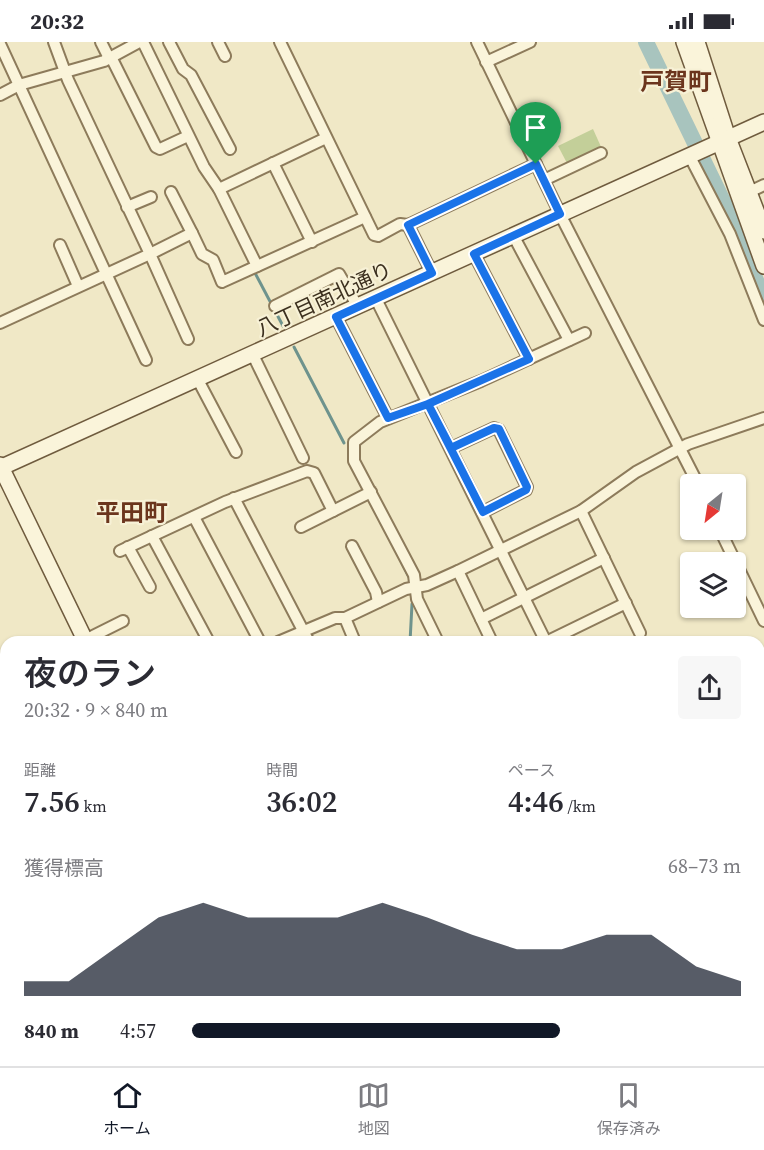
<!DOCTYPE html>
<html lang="ja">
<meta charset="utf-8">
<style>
:root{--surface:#fff;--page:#f7f7f7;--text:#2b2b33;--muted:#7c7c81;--line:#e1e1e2;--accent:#111827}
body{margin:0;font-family:"Source Serif 4","Noto Sans JP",serif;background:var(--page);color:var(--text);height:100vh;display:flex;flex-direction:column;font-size:22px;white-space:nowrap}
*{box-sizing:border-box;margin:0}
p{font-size:20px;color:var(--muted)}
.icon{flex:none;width:33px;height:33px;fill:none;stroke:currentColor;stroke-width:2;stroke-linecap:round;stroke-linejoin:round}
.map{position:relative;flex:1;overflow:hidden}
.details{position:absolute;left:0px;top:594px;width:765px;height:430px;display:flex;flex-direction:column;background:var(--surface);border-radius:18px 18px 0 0;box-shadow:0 2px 4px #0004}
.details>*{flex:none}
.needle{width:39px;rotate:210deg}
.tools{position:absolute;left:680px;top:432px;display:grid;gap:12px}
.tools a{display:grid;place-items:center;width:66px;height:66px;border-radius:6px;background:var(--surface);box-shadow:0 2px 4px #0004;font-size:30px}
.pin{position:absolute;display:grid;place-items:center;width:51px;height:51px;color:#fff;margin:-62px -26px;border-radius:50% 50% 50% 0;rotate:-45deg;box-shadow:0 0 6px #0007}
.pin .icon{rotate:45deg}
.round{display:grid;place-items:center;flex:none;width:63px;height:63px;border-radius:6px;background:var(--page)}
.overview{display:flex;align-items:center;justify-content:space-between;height:102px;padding:0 24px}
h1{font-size:33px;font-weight:600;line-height:45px}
.figures{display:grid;grid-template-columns:repeat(3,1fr);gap:9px;height:102px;padding:6px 24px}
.figures div{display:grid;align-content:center}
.figures b{font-size:30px;font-weight:600}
.figures small{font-size:16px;font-weight:400}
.figures p{font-size:16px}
.chart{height:168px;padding:12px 24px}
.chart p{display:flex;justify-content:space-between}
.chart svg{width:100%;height:108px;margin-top:6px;fill:var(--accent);opacity:.7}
ul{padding:0 24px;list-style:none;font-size:20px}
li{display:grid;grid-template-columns:96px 72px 1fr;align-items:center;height:45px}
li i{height:15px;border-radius:8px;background:var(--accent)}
.status{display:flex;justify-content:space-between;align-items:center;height:42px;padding:0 30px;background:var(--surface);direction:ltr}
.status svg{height:16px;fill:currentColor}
.tabs{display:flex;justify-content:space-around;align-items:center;height:84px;border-top:2px solid var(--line);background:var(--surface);font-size:16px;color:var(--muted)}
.tabs a{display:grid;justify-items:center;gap:3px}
.tabs .on{color:var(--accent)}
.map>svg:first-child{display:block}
.green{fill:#c3cf99}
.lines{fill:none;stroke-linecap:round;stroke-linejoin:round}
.stream{stroke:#6e938d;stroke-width:3}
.river{stroke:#a8c4be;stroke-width:16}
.street-casing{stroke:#8d7b5b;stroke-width:14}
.secondary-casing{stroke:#6f5b3e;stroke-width:18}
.primary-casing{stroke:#5a482f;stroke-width:20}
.street{stroke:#faf4da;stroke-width:10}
.secondary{stroke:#faf4da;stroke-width:15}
.primary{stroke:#f4e29e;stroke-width:16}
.route-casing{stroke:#fff;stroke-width:12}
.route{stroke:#1a73e8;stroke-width:8}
.labels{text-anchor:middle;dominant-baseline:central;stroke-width:4.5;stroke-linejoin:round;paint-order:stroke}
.street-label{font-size:21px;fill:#3c301f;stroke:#f7f1d6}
.quarter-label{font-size:24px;font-weight:bold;fill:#6b351d;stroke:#f7f1d6}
</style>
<div class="status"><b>20:32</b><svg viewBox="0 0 49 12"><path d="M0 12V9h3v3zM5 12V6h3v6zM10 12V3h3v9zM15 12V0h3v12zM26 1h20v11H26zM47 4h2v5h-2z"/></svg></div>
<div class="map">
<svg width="764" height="1024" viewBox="0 0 764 1024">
<rect width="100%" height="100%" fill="#f0e8c6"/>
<polygon class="green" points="593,87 602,107 568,123 558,104"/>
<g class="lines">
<g class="stream">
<polyline points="255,231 283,284"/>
<polyline points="294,305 344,401"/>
<polyline points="402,521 409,535"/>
<polyline points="410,600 412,562"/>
<polyline points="379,1018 382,1024"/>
<polyline points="427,1018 427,1019"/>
</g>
<g class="river">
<polyline points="646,0 736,186 764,259"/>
<polyline points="526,1018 529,1024"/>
<polyline points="745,1024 754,1018"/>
</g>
<defs>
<g id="street">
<polyline points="101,0 109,16"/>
<polyline points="143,0 204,125 219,147 257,224"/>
<polyline points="169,0 183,27 191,33 230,107"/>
<polyline points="218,0 225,14"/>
<polyline points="280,0 374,193 378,194 400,182 408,183 536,122"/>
<polyline points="477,0 564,180 698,442"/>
<polyline points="0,2 146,318"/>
<polyline points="111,15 156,105 160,107 188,94"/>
<polyline points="486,20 530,0"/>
<polyline points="0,53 19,43 104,19 139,0"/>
<polyline points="689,113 730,192 764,278"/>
<polyline points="273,121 312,200"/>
<polyline points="544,138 601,111"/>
<polyline points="219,147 326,96"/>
<polyline points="171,150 192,191 150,212 188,297"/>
<polyline points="743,153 764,143"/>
<polyline points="127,165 151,155"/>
<polyline points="408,183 432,231"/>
<polyline points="192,191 202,212 213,218 222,240 365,175"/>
<polyline points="513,193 569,298"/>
<polyline points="60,203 78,244"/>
<polyline points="474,212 529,317"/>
<polyline points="376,257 546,600"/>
<polyline points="275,264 339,232 358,265"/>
<polyline points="336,275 388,376"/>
<polyline points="0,281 150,212 68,38 54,0"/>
<polyline points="253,313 303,416"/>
<polyline points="198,338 236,410"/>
<polyline points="451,406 494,386 499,388 527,445 526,448 483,470"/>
<polyline points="234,456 309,600"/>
<polyline points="581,469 640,591"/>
<polyline points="194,475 260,600"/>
<polyline points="301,485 371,450"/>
<polyline points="720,488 764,579"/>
<polyline points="152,494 209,600"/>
<polyline points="352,504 376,550 378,560"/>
<polyline points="128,505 150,545"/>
<polyline points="120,509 225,460 307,429 314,431 333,469"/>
<polyline points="458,529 492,600"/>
<polyline points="345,576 355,600"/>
<polyline points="481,577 604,516"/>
<polyline points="85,598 123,579"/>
<polyline points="278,600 335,576 345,576 406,547 427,543 458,529 581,469 636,430 688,402 764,376"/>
<polyline points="438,600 417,557 414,533 354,419 354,400 380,380 481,339 585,291"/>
<polyline points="546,600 626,561"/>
<polyline points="0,740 6,736"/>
<polyline points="759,827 764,837"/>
<polyline points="759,959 764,969"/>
<polyline points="759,1006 764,1003"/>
<polyline points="532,1018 535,1024"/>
<polyline points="674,1018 677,1024"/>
<polyline points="486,1024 498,1018"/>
<polyline points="596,1024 607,1018"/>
<polyline points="732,1024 741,1018"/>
<polyline points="760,1024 764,1021"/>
</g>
<g id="secondary">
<polyline points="684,0 764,224"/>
<polyline points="697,0 728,96 764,189"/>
<polyline points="0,423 86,600"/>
<polyline points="0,426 764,80"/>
<polyline points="290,1018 293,1024"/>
</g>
<g id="primary">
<polyline points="759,729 764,726"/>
<polyline points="153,1024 164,1018"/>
</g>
</defs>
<use href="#street" class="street-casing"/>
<use href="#secondary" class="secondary-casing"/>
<use href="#primary" class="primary-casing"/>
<use href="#street" class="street"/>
<use href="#secondary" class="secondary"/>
<use href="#primary" class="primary"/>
</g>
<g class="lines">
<defs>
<polyline id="route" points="536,122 408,183 432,231 336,275 388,376 428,362 483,470 526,448 527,445 499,387 494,386 451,406 428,362 529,317 474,212 560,172 536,122"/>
</defs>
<use href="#route" class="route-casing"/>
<use href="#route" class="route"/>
</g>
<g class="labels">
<g class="street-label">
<text transform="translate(324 257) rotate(-25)">八丁目南北通り</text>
</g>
<g class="quarter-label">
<text x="676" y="39">戸賀町</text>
<text x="132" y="470">平田町</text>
</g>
</g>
</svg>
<div class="tools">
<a><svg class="needle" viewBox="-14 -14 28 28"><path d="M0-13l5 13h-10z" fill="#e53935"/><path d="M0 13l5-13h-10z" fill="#7c7c81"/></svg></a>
<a><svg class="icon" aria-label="layers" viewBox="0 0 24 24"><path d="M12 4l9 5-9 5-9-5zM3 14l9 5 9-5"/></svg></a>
</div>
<div class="pin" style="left:536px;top:122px;background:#1e9e55"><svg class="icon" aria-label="arrive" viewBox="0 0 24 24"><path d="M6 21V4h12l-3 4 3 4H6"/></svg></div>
<section class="details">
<div class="overview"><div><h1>夜のラン</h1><p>20:32 · 9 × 840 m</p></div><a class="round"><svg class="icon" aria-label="share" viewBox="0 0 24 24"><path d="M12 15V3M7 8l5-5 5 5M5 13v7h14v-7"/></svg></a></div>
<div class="figures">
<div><p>距離</p><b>7.56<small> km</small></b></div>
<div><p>時間</p><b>36:02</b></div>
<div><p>ペース</p><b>4:46<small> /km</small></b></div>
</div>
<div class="chart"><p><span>獲得標高</span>68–73 m</p>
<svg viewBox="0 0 160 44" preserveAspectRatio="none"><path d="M0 44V38L10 38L20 25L30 12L40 6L50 12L60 12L70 12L80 6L90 12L100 19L110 25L120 25L130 19L140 19L150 32L160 38V44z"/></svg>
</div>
<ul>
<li><b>840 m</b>4:57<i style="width:67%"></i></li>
</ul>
</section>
</div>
<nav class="tabs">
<a class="on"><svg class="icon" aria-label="home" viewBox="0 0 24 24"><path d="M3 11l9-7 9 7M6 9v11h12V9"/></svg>ホーム</a>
<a><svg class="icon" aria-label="map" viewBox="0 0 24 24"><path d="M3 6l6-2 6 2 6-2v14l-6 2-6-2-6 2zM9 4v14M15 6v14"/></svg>地図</a>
<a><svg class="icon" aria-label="saved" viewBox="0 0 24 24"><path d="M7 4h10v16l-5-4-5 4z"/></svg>保存済み</a>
</nav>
